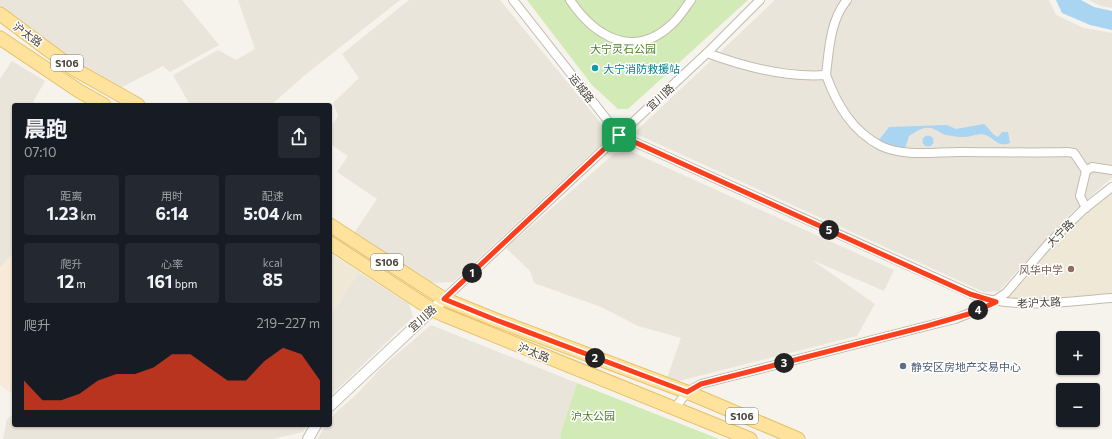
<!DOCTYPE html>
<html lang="zh">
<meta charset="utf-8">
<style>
:root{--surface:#171b24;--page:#242831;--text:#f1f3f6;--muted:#9ea1a6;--accent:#fc3f1d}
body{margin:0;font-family:Commissioner,"Noto Sans SC",sans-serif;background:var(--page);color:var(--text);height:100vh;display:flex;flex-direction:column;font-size:15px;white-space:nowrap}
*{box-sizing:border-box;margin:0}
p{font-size:13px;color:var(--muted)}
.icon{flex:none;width:22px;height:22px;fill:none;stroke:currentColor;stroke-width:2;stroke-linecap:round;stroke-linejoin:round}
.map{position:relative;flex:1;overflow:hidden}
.sheet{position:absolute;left:12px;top:103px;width:320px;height:324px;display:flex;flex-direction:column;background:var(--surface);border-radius:4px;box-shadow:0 1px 3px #0004}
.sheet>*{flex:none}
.tools{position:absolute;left:1056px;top:331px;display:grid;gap:8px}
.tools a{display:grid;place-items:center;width:44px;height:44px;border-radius:4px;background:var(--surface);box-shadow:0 1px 3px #0004;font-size:20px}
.pin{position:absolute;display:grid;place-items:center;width:34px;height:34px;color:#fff;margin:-17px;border-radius:8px;box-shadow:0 2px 6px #0006}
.km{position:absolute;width:20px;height:20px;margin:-10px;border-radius:50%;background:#222;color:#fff;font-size:11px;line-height:20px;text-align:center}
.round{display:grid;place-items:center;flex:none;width:42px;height:42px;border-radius:4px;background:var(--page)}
.overview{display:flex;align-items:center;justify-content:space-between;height:68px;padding:0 12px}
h1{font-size:22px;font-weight:700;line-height:30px}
.metrics{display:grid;grid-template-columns:repeat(3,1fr);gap:6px;height:68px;padding:4px 12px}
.metrics div{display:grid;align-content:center;border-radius:4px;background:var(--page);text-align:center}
.metrics b{font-size:17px;font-weight:700}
.metrics small{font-size:11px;font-weight:400}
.metrics p{font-size:11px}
.chart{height:112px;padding:8px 12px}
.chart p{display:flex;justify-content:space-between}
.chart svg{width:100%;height:72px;margin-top:4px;fill:var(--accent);opacity:.7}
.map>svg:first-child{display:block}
.residential{fill:#eae5da}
.commercial{fill:#f7ead8}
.education{fill:#efe8d6}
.green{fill:#d2eab5}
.water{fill:#a9d4f2}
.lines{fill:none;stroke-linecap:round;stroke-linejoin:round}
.minor-casing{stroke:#c2bbae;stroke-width:10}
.tertiary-casing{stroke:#c2bbae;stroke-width:12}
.primary-casing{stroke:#e6c16a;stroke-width:15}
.minor{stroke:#fff;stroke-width:8}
.tertiary{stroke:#fff;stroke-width:10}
.primary{stroke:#ffe39c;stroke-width:13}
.route-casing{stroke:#fff;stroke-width:8}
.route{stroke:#fc3f1d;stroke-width:5}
.culture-dot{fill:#0f9aa8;stroke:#fff;stroke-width:1.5}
.education-dot{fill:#8d6e63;stroke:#fff;stroke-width:1.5}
.service-dot{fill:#5c6f8a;stroke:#fff;stroke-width:1.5}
.labels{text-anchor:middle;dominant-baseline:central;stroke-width:3;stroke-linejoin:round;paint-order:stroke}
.shield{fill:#fff;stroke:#817c74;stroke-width:1}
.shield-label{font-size:10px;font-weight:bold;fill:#4b4439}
.street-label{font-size:11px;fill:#4b4439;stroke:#fff}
.park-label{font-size:11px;fill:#4a7f2a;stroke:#fff}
.culture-label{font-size:11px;fill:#0d838f;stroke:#fff;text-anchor:start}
.education-label{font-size:11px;fill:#785e54;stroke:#fff;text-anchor:end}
.service-label{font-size:11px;fill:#4e5e75;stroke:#fff;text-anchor:start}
</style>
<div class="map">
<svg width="1112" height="439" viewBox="0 0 1112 439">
<rect width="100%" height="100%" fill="#f6f3ec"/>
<g class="residential">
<polygon points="0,0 182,0 219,45 170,72 163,66 120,88 76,64 0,10"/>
<polygon points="238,0 400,0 305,75 271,105 190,105 173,75 218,50 236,60 255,49"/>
<polygon points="409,0 500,0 604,127 603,143 453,282 430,283 354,233 377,199 337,172 348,156 330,144 330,127 338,116 333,103 359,78 342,54"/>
<polygon points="775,0 1049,0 1056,15 1084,28 1112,33 1112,178 1068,216 999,291 984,292 634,133"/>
<polygon points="1089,0 1112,0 1112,8 1101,6"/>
<polygon points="12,61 45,81 33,102 37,105 14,105 14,252 0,268 0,79"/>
<polygon points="630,151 894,270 884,291 812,260 875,304 857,336 679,381 667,378 681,338 638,326 601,307 534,283 530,271 506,248 615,153"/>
<polygon points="359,272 409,304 413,317 330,396 330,316"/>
<polygon points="431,325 577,383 560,435 561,439 317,439 326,425 330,425 330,420 336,412 356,395 381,368"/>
<polygon points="14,413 14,425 307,425 303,432 273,439 3,439 7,419"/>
</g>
<polygon class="commercial" points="14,252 14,395 0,385 0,268"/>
<g class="education">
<polygon points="1112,191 1112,294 1018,300 1003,299 1052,244"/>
<polygon points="330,253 359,272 330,316"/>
</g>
<g class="green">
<polygon points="527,0 748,0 628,109 618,109 592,85"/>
<polygon points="577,383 719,439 561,439 560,435"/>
</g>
<g class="water">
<polygon points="1056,0 1081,0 1094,7 1112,11 1112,30 1090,25 1062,13"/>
<path d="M984,124c6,5 7,10 14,13l4,-5h6l2,11c-12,4 -13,-2 -22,-7 -9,-5 -18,2 -27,1 -3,0 -15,-2 -18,-3 -6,-3 -10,-7 -18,-6 -6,1 -11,5 -16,8l-4,12 -13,-2 -13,-6 10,-13 58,-2 9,4z"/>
<circle cx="928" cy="141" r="5.5"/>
</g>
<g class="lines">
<defs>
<g id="minor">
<path d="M513,0l106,135 359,162c44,12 90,4 134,1"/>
<path d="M570,0c25,37 64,60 102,24 7,-6 13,-16 19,-24"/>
<path d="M707,53c38,14 79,25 119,22 11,30 26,56 55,71 23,11 54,6 79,6 36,0 71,1 107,0l7,1 12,18 -6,25 6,12"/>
<path d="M826,75c3,-25 4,-55 21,-75"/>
<polyline points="1086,171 1092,167 1112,170"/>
<polyline points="444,299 707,53 760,0"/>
<polyline points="675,408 687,392 701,384 927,326 955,319 985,307 1006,293 1049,243 1084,209 1112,187"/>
</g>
<g id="tertiary">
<polyline points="330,406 444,299"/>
<polyline points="308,439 316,425"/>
</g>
<g id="primary">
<polyline points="0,14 74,69 138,105"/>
<polyline points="0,38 79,91 104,105"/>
<polyline points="330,225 444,299 496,320 687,392 798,439"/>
<polyline points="330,243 431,309 444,315 750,439"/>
</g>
</defs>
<use href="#minor" class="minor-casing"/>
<use href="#tertiary" class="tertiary-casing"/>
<use href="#primary" class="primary-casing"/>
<use href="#minor" class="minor"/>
<use href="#tertiary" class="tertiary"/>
<use href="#primary" class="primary"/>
</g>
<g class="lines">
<defs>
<polygon id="route" points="619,135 970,294 996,302 972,313 927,326 701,384 687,392 496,320 444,299"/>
</defs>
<use href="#route" class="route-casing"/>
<use href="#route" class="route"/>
</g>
<circle class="culture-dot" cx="595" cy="68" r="4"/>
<circle class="education-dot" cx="1071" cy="269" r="4"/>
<circle class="service-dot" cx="903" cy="366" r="4"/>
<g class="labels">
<g class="shield">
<rect x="51" y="55" width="32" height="16" rx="3"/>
<rect x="371" y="254" width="32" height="16" rx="3"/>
<rect x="726" y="408" width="32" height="16" rx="3"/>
</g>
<g class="shield-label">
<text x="67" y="63">S106</text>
<text x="387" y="262">S106</text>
<text x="742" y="416">S106</text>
</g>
<g class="street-label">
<text transform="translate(28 34) rotate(36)">沪太路</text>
<text transform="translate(582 88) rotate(52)">运城路</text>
<text transform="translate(660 97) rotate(-43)">宜川路</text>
<text transform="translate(1060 233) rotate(-45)">大宁路</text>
<text transform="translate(1039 302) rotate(-3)">老沪太路</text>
<text transform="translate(422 318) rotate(-42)">宜川路</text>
<text transform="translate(534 352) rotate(22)">沪太路</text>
</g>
<g class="park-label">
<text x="623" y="48">大宁灵石公园</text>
<text x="593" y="415">沪太公园</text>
</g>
<g class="culture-label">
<text x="603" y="68">大宁消防救援站</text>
</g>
<g class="education-label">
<text x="1063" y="269">风华中学</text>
</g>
<g class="service-label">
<text x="911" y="366">静安区房地产交易中心</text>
</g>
</g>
</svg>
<div class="tools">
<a>+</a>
<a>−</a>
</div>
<div class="pin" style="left:619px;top:135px;background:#1e9e55"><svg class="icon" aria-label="arrive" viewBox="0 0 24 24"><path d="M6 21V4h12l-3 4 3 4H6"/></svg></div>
<b class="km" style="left:472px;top:273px">1</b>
<b class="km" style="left:595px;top:358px">2</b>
<b class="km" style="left:784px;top:363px">3</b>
<b class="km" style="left:978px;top:310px">4</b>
<b class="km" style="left:829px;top:230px">5</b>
<section class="sheet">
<div class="overview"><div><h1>晨跑</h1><p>07:10</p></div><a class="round"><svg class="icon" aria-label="share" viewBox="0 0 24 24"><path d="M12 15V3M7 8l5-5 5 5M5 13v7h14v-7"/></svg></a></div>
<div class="metrics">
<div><p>距离</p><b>1.23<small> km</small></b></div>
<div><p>用时</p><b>6:14</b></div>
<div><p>配速</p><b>5:04<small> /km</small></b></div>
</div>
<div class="metrics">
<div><p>爬升</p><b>12<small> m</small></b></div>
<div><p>心率</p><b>161<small> bpm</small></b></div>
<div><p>kcal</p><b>85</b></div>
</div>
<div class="chart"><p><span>爬升</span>219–227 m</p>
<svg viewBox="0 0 160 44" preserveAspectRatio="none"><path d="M0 44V26L10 38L20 38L30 34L40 26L50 22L60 22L70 18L80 10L90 10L100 18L110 26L120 26L130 14L140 6L150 10L160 26V44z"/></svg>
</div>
</section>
</div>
